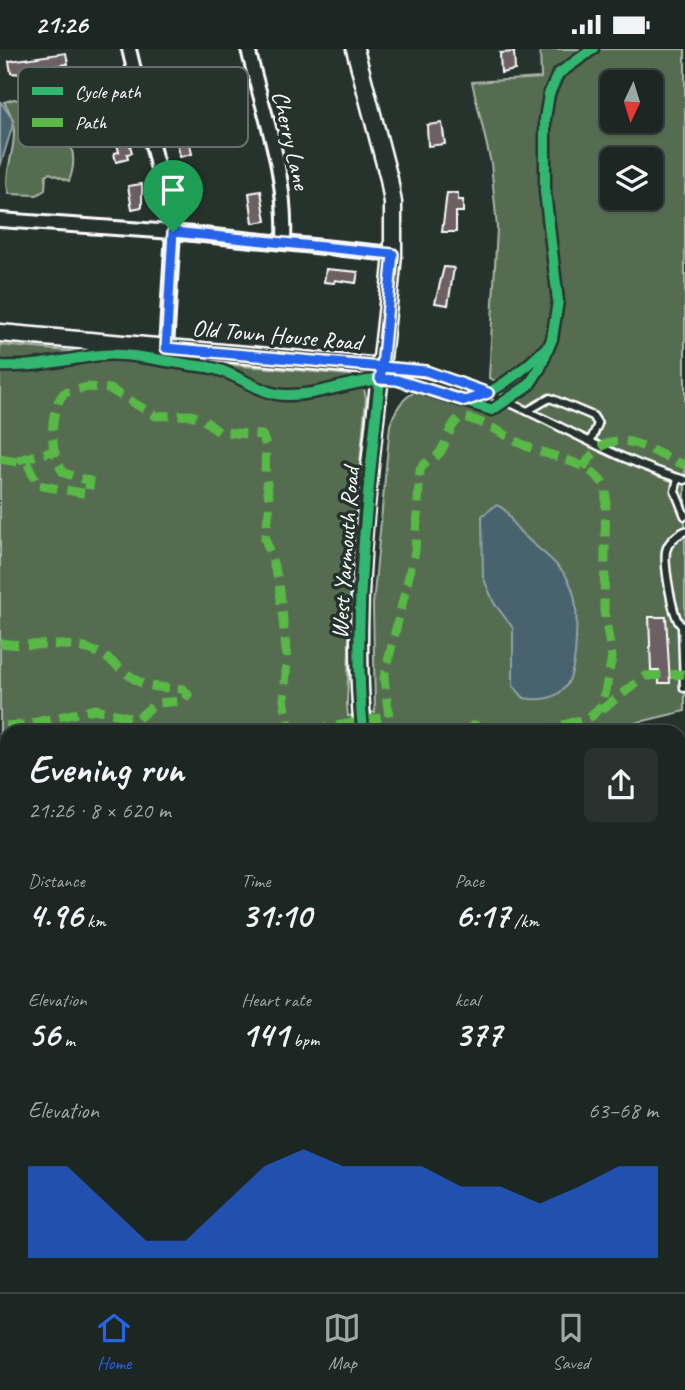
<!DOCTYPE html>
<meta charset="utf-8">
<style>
:root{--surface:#1c2622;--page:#29322f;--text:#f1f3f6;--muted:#a0a5a5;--line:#3a4340;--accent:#2563eb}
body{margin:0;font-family:Caveat,sans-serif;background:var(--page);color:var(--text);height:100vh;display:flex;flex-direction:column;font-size:26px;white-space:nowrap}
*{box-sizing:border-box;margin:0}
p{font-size:23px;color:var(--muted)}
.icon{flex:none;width:38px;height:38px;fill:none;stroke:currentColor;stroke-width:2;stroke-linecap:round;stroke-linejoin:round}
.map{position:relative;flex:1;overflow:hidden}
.side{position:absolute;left:0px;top:676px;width:686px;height:569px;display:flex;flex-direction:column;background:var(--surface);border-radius:21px 21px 0 0;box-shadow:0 2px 5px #0004,0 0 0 2px var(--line)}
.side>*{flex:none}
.needle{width:46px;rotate:184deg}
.controls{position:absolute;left:600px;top:21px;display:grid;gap:14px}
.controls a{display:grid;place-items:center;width:63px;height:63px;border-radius:10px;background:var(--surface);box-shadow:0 2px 5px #0004,0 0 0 2px var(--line);font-size:35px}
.pin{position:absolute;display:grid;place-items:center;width:60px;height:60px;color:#fff;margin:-72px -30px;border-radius:50% 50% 50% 0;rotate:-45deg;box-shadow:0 0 7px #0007}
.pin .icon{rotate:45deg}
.round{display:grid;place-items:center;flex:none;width:74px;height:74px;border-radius:10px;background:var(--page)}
.head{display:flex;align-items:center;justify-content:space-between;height:119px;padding:0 28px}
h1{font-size:38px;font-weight:700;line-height:52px}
.metrics{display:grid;grid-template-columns:repeat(3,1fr);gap:10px;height:119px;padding:7px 28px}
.metrics div{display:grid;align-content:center}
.metrics b{font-size:35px;font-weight:700}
.metrics small{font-size:19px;font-weight:400}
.metrics p{font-size:19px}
.chart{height:196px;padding:14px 28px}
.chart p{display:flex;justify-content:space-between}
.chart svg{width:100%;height:126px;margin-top:7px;fill:var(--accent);opacity:.7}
.status{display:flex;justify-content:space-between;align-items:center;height:49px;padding:0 35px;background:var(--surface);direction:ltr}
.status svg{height:19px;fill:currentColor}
.tabs{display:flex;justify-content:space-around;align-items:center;height:98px;border-top:2px solid var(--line);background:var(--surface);font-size:19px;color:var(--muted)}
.tabs a{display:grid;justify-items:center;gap:4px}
.tabs .on{color:var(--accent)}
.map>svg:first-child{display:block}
.green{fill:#566c51;stroke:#aab6a8;stroke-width:2;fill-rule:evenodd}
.water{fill:#4a646e;stroke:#92a2a8;stroke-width:2}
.building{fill:#6c6063;stroke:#fff;stroke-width:2}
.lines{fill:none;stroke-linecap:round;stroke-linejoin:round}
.service-casing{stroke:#fff;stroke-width:11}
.minor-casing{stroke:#fff;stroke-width:18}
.secondary-casing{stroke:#fff;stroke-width:21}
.motorway-casing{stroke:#fff;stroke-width:26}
.service{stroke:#26332d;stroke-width:6}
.minor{stroke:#26332d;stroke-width:12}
.secondary{stroke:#26332d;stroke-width:16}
.motorway{stroke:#26332d;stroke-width:21}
.quiet{stroke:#58b947;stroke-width:9;stroke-dasharray:18 9;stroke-linecap:butt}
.cycleway-casing{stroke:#26332d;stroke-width:15}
.cycleway{stroke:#33b770;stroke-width:10}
.route-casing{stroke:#fff;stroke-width:14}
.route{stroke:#2563eb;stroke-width:9}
.labels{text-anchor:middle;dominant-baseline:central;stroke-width:7;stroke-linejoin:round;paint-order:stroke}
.street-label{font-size:24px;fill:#fff;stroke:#26332d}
.key{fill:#26332d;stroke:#67706c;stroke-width:2}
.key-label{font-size:19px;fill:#fff}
</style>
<div class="status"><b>21:26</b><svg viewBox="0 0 49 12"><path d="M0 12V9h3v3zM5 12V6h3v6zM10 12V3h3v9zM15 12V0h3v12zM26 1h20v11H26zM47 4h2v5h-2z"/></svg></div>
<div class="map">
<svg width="685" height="1243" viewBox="0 0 685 1243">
<rect width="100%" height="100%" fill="#26332d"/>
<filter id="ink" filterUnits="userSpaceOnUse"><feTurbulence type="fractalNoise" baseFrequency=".0143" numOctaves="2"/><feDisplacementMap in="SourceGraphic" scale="14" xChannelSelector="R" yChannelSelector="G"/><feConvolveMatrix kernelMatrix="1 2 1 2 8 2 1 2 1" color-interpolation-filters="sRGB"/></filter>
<g filter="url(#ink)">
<g class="green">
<path d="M540,0h145v662l-83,20h-225l-1,-3 -24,3h-345v193l-7,3v-582l350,30 13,9 3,14 -13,143 -6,163 1,12 27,-4 -2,-107 17,-180c19,-59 66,-32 106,-16l10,-24 -17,-7 8,-150 -6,-65 -19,-81 69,-4zM612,33h39v39h-39zM612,110h39v39h-39z"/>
<path d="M14,50c37,8 71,43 55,82l-19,-8 -4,2 -1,15 -8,5 -28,-1c-9,-29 19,-56 -5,-92z"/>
</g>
<g class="water">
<polygon points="0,52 14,72 0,118"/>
<path d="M496,456c13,4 12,13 20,22 15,18 37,30 50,49 12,19 11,41 10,62 -1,36 -6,68 -52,60l-11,-12v-58l-19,-25 -11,-26 -1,-61z"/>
</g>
<g class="building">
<polygon points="514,3 515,21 501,24 500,4"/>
<polygon points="66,4 68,15 31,20 32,25 23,27 23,25 11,24 9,12"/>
<polygon points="442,74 445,95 428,97 427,76"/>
<polygon points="188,86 192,105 180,108 176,88"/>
<polygon points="128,88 132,104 127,105 128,110 116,113 114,104 119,103 116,91"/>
<polygon points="142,135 142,158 132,160 128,137"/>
<polygon points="261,142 266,172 253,174 249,144"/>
<polygon points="447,144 458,144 458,151 463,151 463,163 456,163 456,183 442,183"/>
<polygon points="444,218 454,219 448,256 435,254"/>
<polygon points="326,220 358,223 356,234 335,231 334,234 324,233"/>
<polygon points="649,568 666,568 670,634 659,634 659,621 651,621"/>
</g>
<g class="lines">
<defs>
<g id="service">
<path d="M384,318c111,8 197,84 301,113"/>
<polyline points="529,361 550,349 593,367 598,375 591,391"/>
<polyline points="678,429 675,442 685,467"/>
<path d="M684,639l-2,-62c-10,-6 -18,-63 -16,-75 2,-9 11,-16 19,-20"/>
</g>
<g id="minor">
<polyline points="129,0 173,183 166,299"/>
<path d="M248,0c16,67 39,122 36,193"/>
<polyline points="0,171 173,183 393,205"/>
<polyline points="679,979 685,979"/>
<polyline points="129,1237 129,1243"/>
<polyline points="292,1237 293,1243"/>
<polyline points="606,1237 607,1243"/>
</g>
<g id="secondary">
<path d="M355,0l34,130 4,24v51c-14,158 -45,319 -30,477"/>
<polyline points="0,284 382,318"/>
<polyline points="451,1237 452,1243"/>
</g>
<g id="motorway">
<polyline points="679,717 685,716"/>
<polyline points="679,824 685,822"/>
<polyline points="0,934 7,932"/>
<polyline points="0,1045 7,1043"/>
</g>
</defs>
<use href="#service" class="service-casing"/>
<use href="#minor" class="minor-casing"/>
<use href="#secondary" class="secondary-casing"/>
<use href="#motorway" class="motorway-casing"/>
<use href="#service" class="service"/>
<use href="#minor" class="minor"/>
<use href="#secondary" class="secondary"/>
<use href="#motorway" class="motorway"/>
<g class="quiet">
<path d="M0,410l28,5 9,21 51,9 2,-13 -26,-8c-15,-18 -16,-62 0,-80l24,-6 22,2 46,27 35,-1 13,5 15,12 43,3 4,10 -1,27 5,32 -5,34 14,44 8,77 -3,41 6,31"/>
<polyline points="18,411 53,402"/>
<path d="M583,419c30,-51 62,-17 102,-3"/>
<path d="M0,594c31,5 61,-3 91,7 18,6 29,20 45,30 14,9 31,7 47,9l5,6 -4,6 -28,2 -19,16 -42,-10 -72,16 -23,1"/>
<polyline points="601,661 646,627 684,625"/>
<path d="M310,682l79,-15 -5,-38 31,-127 5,-81c5,-10 16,-10 21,-19 7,-11 8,-26 20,-34 23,3 44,19 65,29 26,12 63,14 80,41l-2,124 8,46 -9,46 -11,13 -47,15"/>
<polyline points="466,682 474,676 489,682"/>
<polyline points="0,723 7,712"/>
<polyline points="679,862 685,860"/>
<polyline points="0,1085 7,1082"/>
</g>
<defs>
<g id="cycleway">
<path d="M0,317c35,2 66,-7 101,-11 27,-3 76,9 106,12 29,4 52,28 79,28 39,1 72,-19 111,-15l95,30 37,-25 11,-17 12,-29 6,-38 -13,-109v-73l4,-25 9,-20 35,-25"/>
<path d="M462,352c23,1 68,-36 84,-53"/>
<path d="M363,682c-11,-117 5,-235 17,-352"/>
</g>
</defs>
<use href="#cycleway" class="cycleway-casing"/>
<use href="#cycleway" class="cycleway"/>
</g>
</g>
<g class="lines" filter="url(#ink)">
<defs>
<polyline id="route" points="173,183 166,299 382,318 380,330 397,331 465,352 488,344 426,322 382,318 393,205 173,183"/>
</defs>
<use href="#route" class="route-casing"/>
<use href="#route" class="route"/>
</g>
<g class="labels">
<g class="street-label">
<text transform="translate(291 91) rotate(77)">Cherry Lane</text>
<text transform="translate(277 286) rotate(5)">Old Town House Road</text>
<text transform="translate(345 504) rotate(-86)">West Yarmouth Road</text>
</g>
</g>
<rect x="18" y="18" width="230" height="80" rx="10" class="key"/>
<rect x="32" y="38" width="31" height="8" fill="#33b770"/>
<rect x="32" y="69" width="31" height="9" fill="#58b947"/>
<g class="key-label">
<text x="75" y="49">Cycle path</text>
<text x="75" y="80">Path</text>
</g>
</svg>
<div class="controls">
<a><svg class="needle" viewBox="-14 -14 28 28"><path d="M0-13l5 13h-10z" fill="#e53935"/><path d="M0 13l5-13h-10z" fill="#a0a5a5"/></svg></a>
<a><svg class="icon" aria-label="layers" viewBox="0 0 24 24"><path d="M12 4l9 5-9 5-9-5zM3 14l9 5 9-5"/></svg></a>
</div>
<div class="pin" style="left:173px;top:183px;background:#1e9e55"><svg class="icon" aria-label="arrive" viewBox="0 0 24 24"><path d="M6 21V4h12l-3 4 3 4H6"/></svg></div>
<section class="side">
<div class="head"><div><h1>Evening run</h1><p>21:26 · 8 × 620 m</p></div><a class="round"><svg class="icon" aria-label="share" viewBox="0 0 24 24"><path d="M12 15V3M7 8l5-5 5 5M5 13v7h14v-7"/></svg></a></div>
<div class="metrics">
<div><p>Distance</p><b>4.96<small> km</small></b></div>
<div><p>Time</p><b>31:10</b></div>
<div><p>Pace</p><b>6:17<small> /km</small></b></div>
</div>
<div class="metrics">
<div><p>Elevation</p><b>56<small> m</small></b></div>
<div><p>Heart rate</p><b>141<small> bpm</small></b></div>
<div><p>kcal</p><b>377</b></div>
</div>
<div class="chart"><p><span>Elevation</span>63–68 m</p>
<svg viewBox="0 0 160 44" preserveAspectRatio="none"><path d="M0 44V12L10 12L20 25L30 38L40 38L50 25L60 12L70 6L80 12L90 12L100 12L110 19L120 19L130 25L140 19L150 12L160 12V44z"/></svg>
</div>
</section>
</div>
<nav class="tabs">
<a class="on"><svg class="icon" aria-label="home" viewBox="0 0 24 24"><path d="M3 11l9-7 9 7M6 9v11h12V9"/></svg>Home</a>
<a><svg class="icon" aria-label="map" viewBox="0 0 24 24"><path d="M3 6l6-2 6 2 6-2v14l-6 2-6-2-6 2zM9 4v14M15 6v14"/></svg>Map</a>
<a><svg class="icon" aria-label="saved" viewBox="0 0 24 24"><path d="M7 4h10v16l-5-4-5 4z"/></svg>Saved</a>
</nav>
